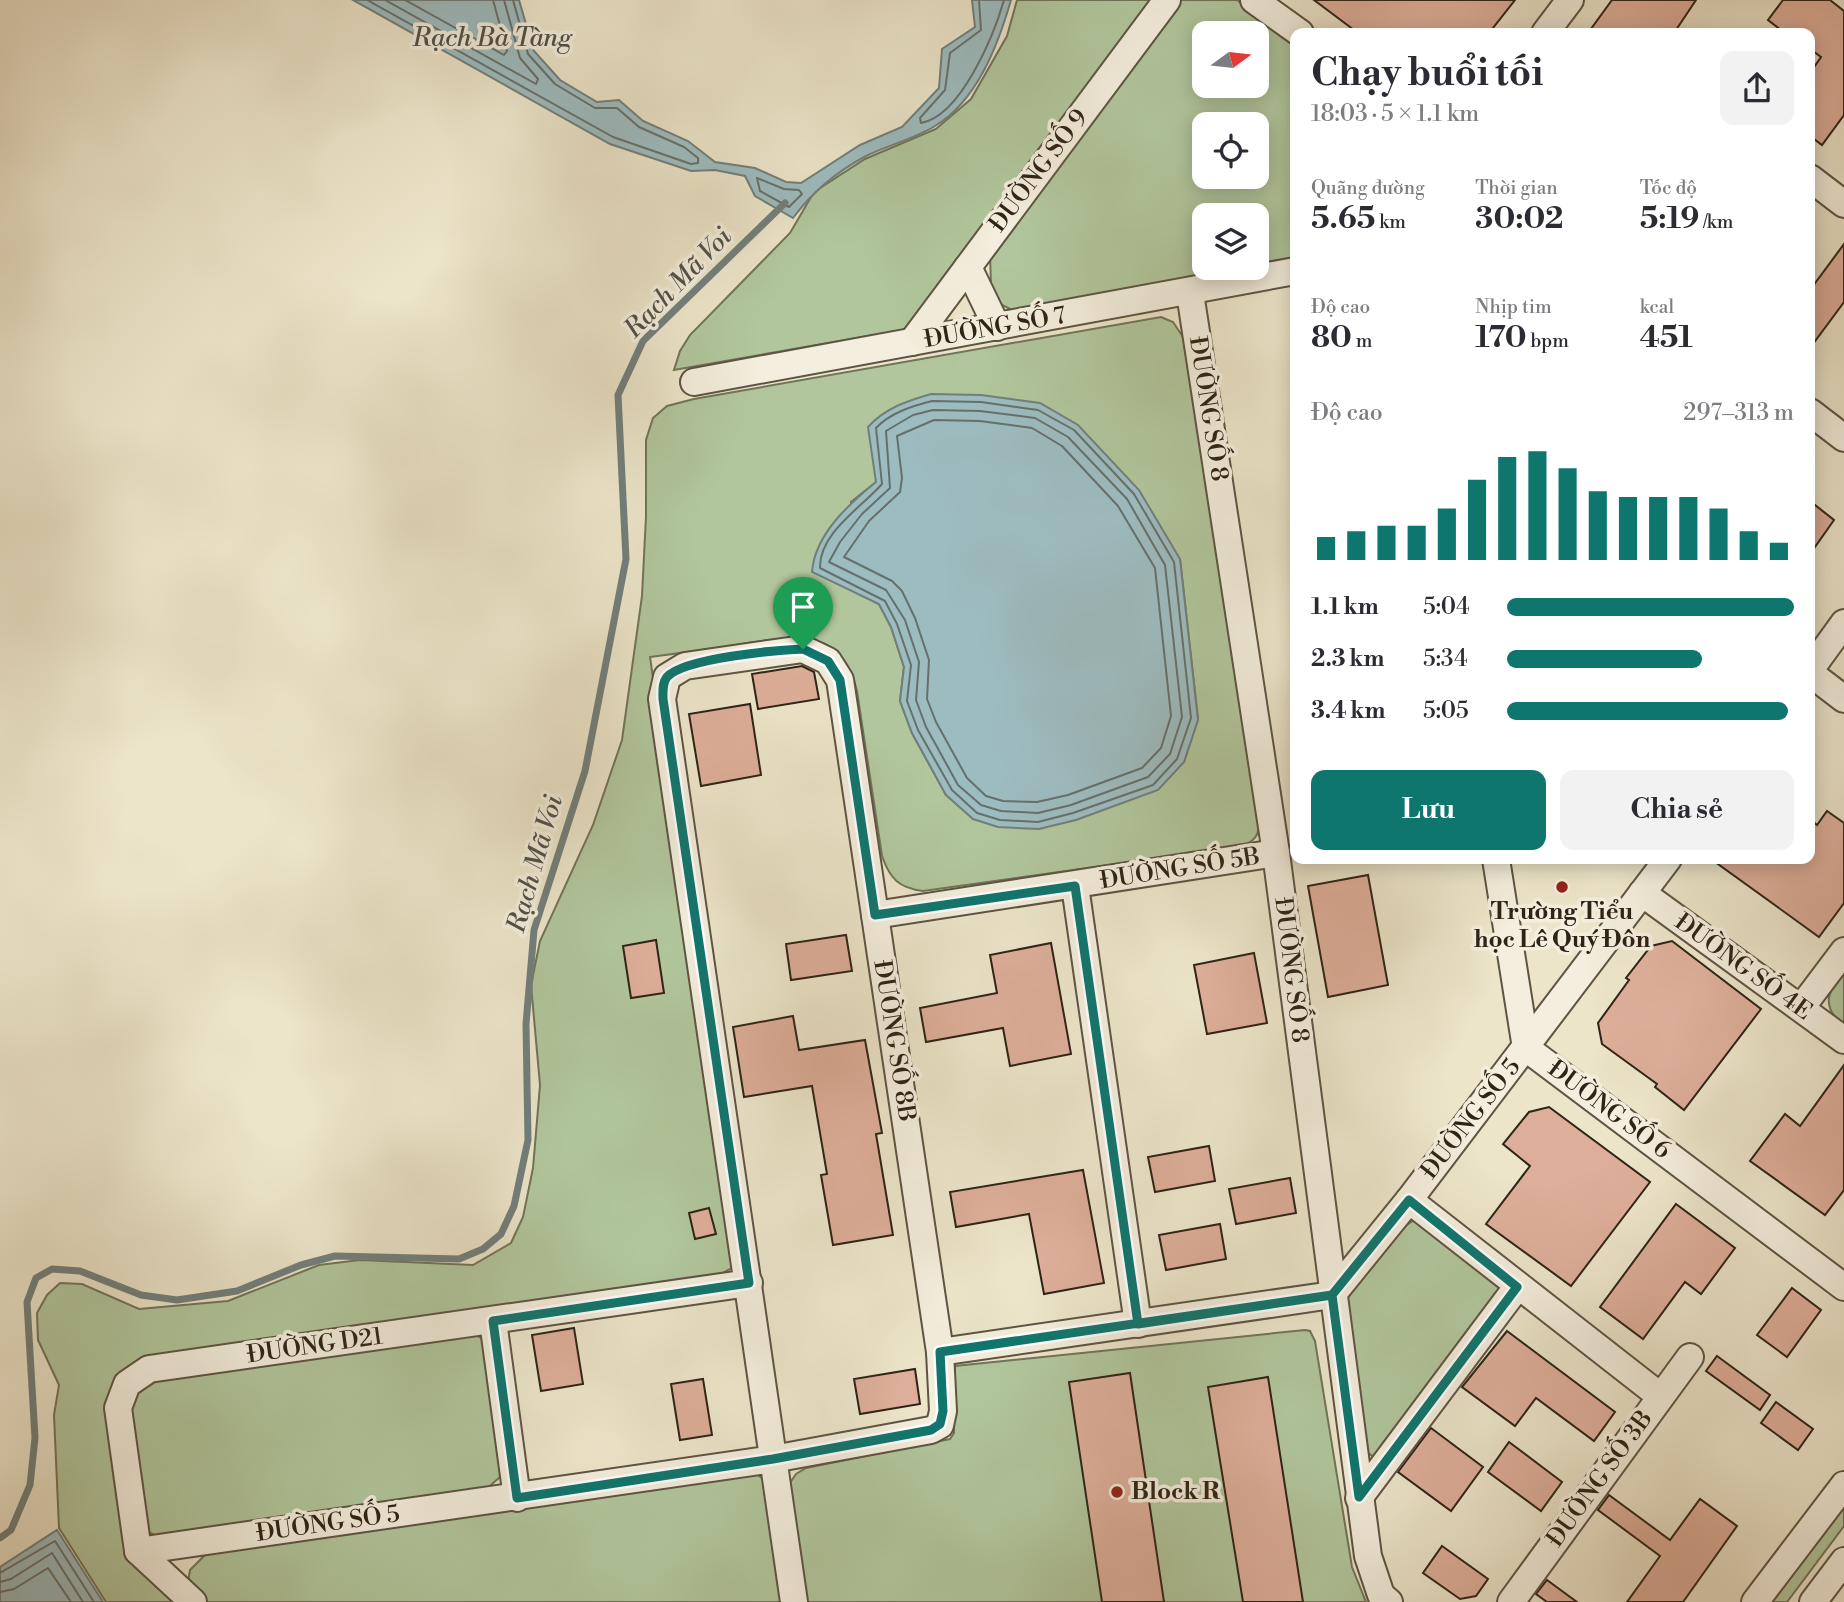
<!DOCTYPE html>
<html lang="vi">
<meta charset="utf-8">
<style>
:root{--surface:#fff;--page:#f2f2f3;--text:#2b2b33;--muted:#7c7c81;--accent:#0f766e}
body{margin:0;font-family:"Libre Bodoni",serif;background:var(--page);color:var(--text);height:100vh;display:flex;flex-direction:column;font-size:26px;white-space:nowrap}
*{box-sizing:border-box;margin:0}
p{font-size:23px;color:var(--muted)}
.icon{flex:none;width:38px;height:38px;fill:none;stroke:currentColor;stroke-width:2;stroke-linecap:round;stroke-linejoin:round}
.map{position:relative;flex:1;overflow:hidden}
.details{position:absolute;left:1290px;top:28px;width:525px;height:836px;display:flex;flex-direction:column;background:var(--surface);border-radius:14px;box-shadow:0 4px 18px #0003}
.details>*{flex:none}
.needle{width:46px;rotate:75deg}
.tools{position:absolute;left:1192px;top:21px;display:grid;gap:14px}
.tools a{display:grid;place-items:center;width:77px;height:77px;border-radius:14px;background:var(--surface);box-shadow:0 4px 18px #0003;font-size:35px}
.pin{position:absolute;display:grid;place-items:center;width:60px;height:60px;color:#fff;margin:-72px -30px;border-radius:50% 50% 50% 0;rotate:-45deg;box-shadow:0 0 7px #0007}
.pin .icon{rotate:45deg}
.round{display:grid;place-items:center;flex:none;width:74px;height:74px;border-radius:14px;background:var(--page)}
.headline{display:flex;align-items:center;justify-content:space-between;height:119px;padding:0 21px}
h1{font-size:38px;font-weight:700;line-height:52px}
.figures{display:grid;grid-template-columns:repeat(3,1fr);gap:10px;height:119px;padding:7px 21px}
.figures div{display:grid;align-content:center}
.figures b{font-size:30px;font-weight:700}
.figures small{font-size:19px;font-weight:400}
.figures p{font-size:19px}
.chart{height:196px;padding:14px 21px}
.chart p{display:flex;justify-content:space-between}
.chart svg{width:100%;height:126px;margin-top:7px;stroke:var(--accent);stroke-width:6}
.cta{display:flex;gap:14px;margin-top:auto;padding:14px 21px}
.cta a{flex:1;height:80px;border-radius:14px;background:var(--accent);color:#fff;font-size:28px;font-weight:700;line-height:80px;text-align:center}
.cta a+a{background:var(--page);color:var(--text)}
ul{padding:0 21px;list-style:none;font-size:23px}
li{display:grid;grid-template-columns:112px 84px 1fr;align-items:center;height:52px}
li i{height:18px;border-radius:9px;background:var(--accent)}
.map>svg:first-child{display:block}
.green{fill:#b1c69c;stroke:#707459;stroke-width:2;fill-rule:evenodd}
.water{fill:#9dbcc0;stroke:#717f7c;stroke-width:2}
.lines{fill:none;stroke-linecap:round;stroke-linejoin:round}
.shore{stroke:#66706b;stroke-width:2}
.stream{stroke:#717f7c;stroke-width:7}
.building{fill:#ddae99;stroke:#2e2316;stroke-width:2}
.minor-casing{stroke:#5e5443;stroke-width:30}
.minor{stroke:#f3eedd;stroke-width:26}
.route-casing{stroke:#fff;stroke-width:14}
.route{stroke:#0f766e;stroke-width:9}
.poi-dot{fill:#8f2418;stroke:#f3eedd;stroke-width:2.5}
.labels{text-anchor:middle;dominant-baseline:central;stroke-width:7;stroke-linejoin:round;paint-order:stroke}
.street-label{font-size:24px;fill:#2e2316;stroke:#f3eedd}
.poi-label{font-size:24px;font-weight:bold;fill:#2e2316;stroke:#f3eedd}
.water-label{font-size:26px;font-style:italic;fill:#4f5149;stroke:#f3eedd}
</style>
<div class="map">
<svg width="1844" height="1602" viewBox="0 0 1844 1602">
<rect width="100%" height="100%" fill="#ece5ca"/>
<filter id="stains"><feTurbulence type="fractalNoise" baseFrequency=".00286" numOctaves="4"/><feColorMatrix values="0 0 0 0 .2 0 0 0 0 .09 0 0 0 0 .02 0 0 0 .5 -.17"/></filter>
<radialGradient id="worn" r=".72"><stop offset=".6" stop-color="#630" stop-opacity="0"/><stop offset="1" stop-color="#630" stop-opacity=".3"/></radialGradient>
<g class="green">
<polygon points="1017,0 1152,0 908,329 674,370 680,351 690,335 790,233 814,192 865,159 936,129 971,99 1007,36"/>
<path d="M1180,0h57l58,44v214l-38,7 -1,-50h-52v53h36l-228,42 -14,-7 -7,-18 -1,-30zM1204,33h52v53h-52zM1204,124h52v53h-52z"/>
<path d="M1161,317l12,5 10,15 76,483c1,16 -5,22 -20,27l-316,44c-24,-3 -33,-12 -41,-35l-25,-165c-16,-67 -64,-54 -116,-47 -30,5 -61,9 -91,13l87,595 -2,14 -21,12 -584,91 -3,182 49,51h-70l-47,-74 -5,-113 5,-30 -21,-45 -1,-27 10,-18 13,-12 22,1 57,25 89,-8 91,-36 41,-5 113,5 38,-22 12,-26 10,-49 7,-83 -9,-100 9,-44 53,-116 29,-85 20,-144 4,-80v-76l7,-22 14,-12 27,-7zM876,482l304,77 18,160 -14,43 -238,33 -34,-62 -12,-32 4,-34 -13,-40 -12,-23 -22,-11 -6,-91z"/>
<path d="M1844,968v57c-25,-18 -15,-35 0,-57z"/>
<polygon points="1416,1219 1500,1285 1500,1291 1375,1458 1367,1452 1346,1296 1400,1229"/>
<polygon points="1305,1330 1310,1331 1315,1341 1352,1567 1366,1602 804,1602 788,1486 796,1474 806,1468 950,1439 954,1433 955,1366"/>
<polygon points="475,1334 485,1341 503,1464 500,1477 483,1492 156,1536 149,1532 130,1408 143,1383"/>
<polygon points="757,1474 764,1480 784,1602 202,1602 188,1582 190,1570 209,1551"/>
<polygon points="1844,1496 1844,1526 1787,1602 1764,1602"/>
</g>
<g class="water">
<path d="M353,0h166l15,51 26,29 37,22 22,-2 24,21 45,20 27,21 40,6 31,14 15,1 59,-38 42,-18 37,-39 3,-39 33,-22 -3,-27h39c-13,45 -34,101 -76,126 -21,13 -47,19 -69,30 -30,16 -53,35 -73,62l-38,-22 -10,-20 -30,-6 -24,1 -81,-27z"/>
<path d="M931,394l50,1 59,8 38,22 61,65 41,69 18,161 -14,42 -26,28 -82,30 -37,9 -41,-2 -25,-8 -27,-24 -34,-62 -12,-32 4,-34 -13,-40 -12,-23 -67,-32c3,-38 37,-68 64,-90l-8,-55c17,-19 39,-26 63,-33z"/>
<polygon points="57,1530 103,1602 0,1602 0,1567"/>
</g>
<g class="lines">
<g class="shore">
<polyline points="367,0 613,137 691,164 698,163 698,158 684,147 639,127 617,108 595,108 555,84 528,54 513,0"/>
<polyline points="385,0 536,84 538,79 520,58 504,0"/>
<polyline points="405,0 504,55 507,51 493,0"/>
<path d="M979,0l2,30 -31,23 -5,37 -25,28 1,5c40,-7 73,-88 83,-123"/>
<polygon points="757,178 784,189 799,190 802,194 789,207 760,191"/>
<path d="M932,401l49,1 57,8 36,20 60,64 40,68 17,156 -14,41 -24,26 -80,28 -35,9 -38,-2 -23,-7 -25,-23 -34,-60 -11,-29 4,-36 -14,-41 -12,-23 -65,-33c-1,-35 42,-61 62,-84l-6,-56c14,-15 36,-22 56,-27z"/>
<polygon points="933,410 980,411 1035,418 1068,437 1127,499 1165,565 1182,717 1170,754 1148,777 1071,805 1038,813 1001,811 981,805 958,785 926,727 916,700 919,662 905,620 886,590 829,562 840,542 862,514 890,488 886,431 913,415"/>
<polygon points="934,420 980,421 1032,428 1062,446 1118,506 1155,568 1171,716 1161,748 1142,768 1068,795 1037,802 1003,801 986,796 967,778 936,722 927,699 929,660 915,618 902,591 892,581 844,557 869,521 900,492 902,478 897,436"/>
<polyline points="0,1573 55,1541 94,1602"/>
<polyline points="0,1582 11,1579 52,1553 83,1602"/>
<polyline points="0,1592 14,1589 48,1568 71,1602"/>
</g>
<polyline class="stream" points="0,1538 11,1530 30,1485 35,1438 27,1302 36,1278 52,1269 80,1271 141,1295 177,1300 237,1291 301,1265 335,1256 459,1259 483,1249 501,1234 514,1206 528,1140 526,1024 534,930 585,771 626,559 618,395 643,341 785,203"/>
</g>
<g class="building">
<polygon points="1314,0 1515,0 1489,33 1358,33"/>
<polygon points="1612,0 1696,0 1674,33 1588,33"/>
<polygon points="1783,0 1830,0 1844,11 1844,115 1822,145 1810,136 1810,107 1812,103 1810,101 1810,73 1821,57 1810,49 1810,33 1785,33 1768,20"/>
<polygon points="1844,244 1844,302 1810,348 1810,290"/>
<polygon points="1810,501 1834,520 1810,554"/>
<polygon points="802,666 814,672 819,699 758,709 752,674"/>
<polygon points="750,704 761,775 701,786 689,714"/>
<polygon points="1827,811 1844,823 1844,903 1819,937 1711,859 1810,859 1810,819 1817,825"/>
<polygon points="1368,875 1388,985 1328,997 1308,886"/>
<polygon points="846,935 852,971 791,980 786,944"/>
<polygon points="656,940 664,993 631,998 623,946"/>
<polygon points="1672,941 1761,1009 1684,1110 1655,1087 1657,1084 1602,1044 1598,1023 1629,980 1626,978 1651,946"/>
<polygon points="1051,943 1071,1054 1010,1066 1003,1028 926,1042 920,1008 997,993 990,955"/>
<polygon points="1254,953 1267,1023 1207,1034 1194,965"/>
<polygon points="793,1016 799,1050 865,1040 882,1133 876,1134 893,1235 833,1245 821,1175 827,1174 812,1086 744,1097 733,1027"/>
<polygon points="1844,1065 1844,1190 1825,1215 1750,1161 1785,1114 1800,1126"/>
<polygon points="1549,1107 1650,1182 1571,1286 1486,1224 1530,1166 1503,1144 1529,1112"/>
<polygon points="1209,1146 1215,1181 1155,1192 1148,1157"/>
<polygon points="1083,1170 1104,1283 1044,1294 1029,1214 956,1227 950,1192"/>
<polygon points="1290,1178 1296,1213 1236,1224 1229,1189"/>
<polygon points="1676,1204 1735,1248 1701,1294 1685,1282 1643,1339 1600,1307"/>
<polygon points="709,1208 716,1234 695,1239 689,1213"/>
<polygon points="1220,1224 1226,1259 1166,1270 1159,1235"/>
<polygon points="1792,1288 1821,1310 1787,1357 1757,1335"/>
<polygon points="574,1328 583,1384 541,1391 532,1335"/>
<polygon points="1507,1331 1615,1412 1594,1441 1536,1398 1515,1426 1462,1387"/>
<polygon points="1717,1356 1770,1395 1760,1410 1706,1371"/>
<polygon points="915,1369 920,1404 860,1414 854,1379"/>
<polygon points="1130,1373 1164,1602 1102,1602 1069,1382"/>
<polygon points="1268,1377 1303,1602 1243,1602 1208,1387"/>
<polygon points="703,1379 712,1435 680,1440 671,1384"/>
<polygon points="1776,1402 1813,1429 1798,1450 1761,1423"/>
<polygon points="1431,1428 1483,1467 1451,1511 1398,1472"/>
<polygon points="1509,1442 1562,1482 1541,1511 1488,1472"/>
<polygon points="1609,1495 1670,1540 1700,1499 1737,1526 1683,1602 1627,1602 1660,1556 1598,1510"/>
<polygon points="1442,1546 1488,1579 1476,1596 1460,1599 1423,1573"/>
<polygon points="1547,1580 1577,1602 1547,1602 1536,1594"/>
</g>
<g class="lines">
<defs>
<g id="minor">
<polyline points="1254,0 1300,33"/>
<polyline points="1545,33 1570,0"/>
<polyline points="1810,178 1844,204"/>
<polyline points="968,267 997,327"/>
<polyline points="1190,293 1276,853 1368,1556 1381,1595 1389,1602"/>
<polyline points="912,342 1167,0"/>
<polyline points="694,382 1295,271"/>
<polyline points="1810,412 1844,438"/>
<polyline points="1810,670 1844,623"/>
<polyline points="1810,673 1844,699"/>
<polyline points="1496,859 1526,1048 1844,1287"/>
<polyline points="1075,886 1138,1324"/>
<polyline points="1642,893 1844,1040"/>
<polyline points="875,915 1276,853"/>
<polyline points="1801,1008 1844,951"/>
<polyline points="1409,1200 1660,1396"/>
<polyline points="493,1321 517,1498"/>
<polyline points="940,1352 1332,1295 1409,1200 1668,859"/>
<polyline points="1359,1498 1517,1287"/>
<path d="M138,1551l635,-92 158,-29 9,-5 3,-14 -3,-59 -100,-672 -12,-19 -25,-12 -118,17 -18,11 -5,22c45,301 88,602 132,903"/>
<polyline points="193,1602 138,1551 118,1408 127,1384 149,1369 749,1283"/>
<polyline points="1511,1602 1690,1357"/>
<polyline points="1755,1602 1844,1485"/>
<polyline points="1813,1602 1844,1561"/>
</g>
</defs>
<use href="#minor" class="minor-casing"/>
<use href="#minor" class="minor"/>
</g>
<g class="lines">
<defs>
<path id="route" d="M803,649c-26,1 -119,9 -136,28 -5,6 -4,14 -4,22l86,584 -256,38 24,177 256,-39 158,-29 9,-6 3,-13 -3,-59 392,-57 77,-95 108,87 -158,210 -27,-202 -194,29 -63,-438 -200,29 -35,-235 -12,-19 -25,-12"/>
</defs>
<use href="#route" class="route-casing"/>
<use href="#route" class="route"/>
</g>
<g class="poi-dot">
<circle cx="1562" cy="887" r="7"/>
<circle cx="1117" cy="1492" r="7"/>
</g>
<g class="labels">
<g class="street-label">
<text transform="translate(1039 171) rotate(-53)">ĐƯỜNG SỐ 9</text>
<text transform="translate(995 328) rotate(-10)">ĐƯỜNG SỐ 7</text>
<text transform="translate(1208 409) rotate(81)">ĐƯỜNG SỐ 8</text>
<text transform="translate(1180 869) rotate(-9)">ĐƯỜNG SỐ 5B</text>
<text transform="translate(1743 967) rotate(36)">ĐƯỜNG SỐ 4E</text>
<text transform="translate(1291 970) rotate(83)">ĐƯỜNG SỐ 8</text>
<text transform="translate(894 1041) rotate(81)">ĐƯỜNG SỐ 8B</text>
<text transform="translate(1609 1110) rotate(37)">ĐƯỜNG SỐ 6</text>
<text transform="translate(1471 1119) rotate(-52)">ĐƯỜNG SỐ 5</text>
<text transform="translate(315 1346) rotate(-8)">ĐƯỜNG D21</text>
<text transform="translate(1600 1479) rotate(-54)">ĐƯỜNG SỐ 3B</text>
<text transform="translate(328 1524) rotate(-8)">ĐƯỜNG SỐ 5</text>
</g>
<g class="poi-label">
<text x="1562" y="912">Trường Tiểu<tspan x="1562" dy="28">học Lê Quý Đôn</tspan></text>
<text x="1131" y="1492" text-anchor="start">Block R</text>
</g>
<g class="water-label">
<text x="492" y="38">Rạch Bà Tàng</text>
<text transform="translate(678 283) rotate(-46)">Rạch Mã Voi</text>
<text transform="translate(535 864) rotate(-74)">Rạch Mã Voi</text>
</g>
</g>
<rect width="100%" height="100%" filter="url(#stains)"/>
<rect width="100%" height="100%" fill="url(#worn)"/>
</svg>
<div class="tools">
<a><svg class="needle" viewBox="-14 -14 28 28"><path d="M0-13l5 13h-10z" fill="#e53935"/><path d="M0 13l5-13h-10z" fill="#7c7c81"/></svg></a>
<a><svg class="icon" aria-label="locate" viewBox="0 0 24 24"><circle cx="12" cy="12" r="6"/><path d="M12 2v4M12 18v4M2 12h4M18 12h4"/></svg></a>
<a><svg class="icon" aria-label="layers" viewBox="0 0 24 24"><path d="M12 4l9 5-9 5-9-5zM3 14l9 5 9-5"/></svg></a>
</div>
<div class="pin" style="left:803px;top:649px;background:#1e9e55"><svg class="icon" aria-label="arrive" viewBox="0 0 24 24"><path d="M6 21V4h12l-3 4 3 4H6"/></svg></div>
<section class="details">
<div class="headline"><div><h1>Chạy buổi tối</h1><p>18:03 · 5 × 1.1 km</p></div><a class="round"><svg class="icon" aria-label="share" viewBox="0 0 24 24"><path d="M12 15V3M7 8l5-5 5 5M5 13v7h14v-7"/></svg></a></div>
<div class="figures">
<div><p>Quãng đường</p><b>5.65<small> km</small></b></div>
<div><p>Thời gian</p><b>30:02</b></div>
<div><p>Tốc độ</p><b>5:19<small> /km</small></b></div>
</div>
<div class="figures">
<div><p>Độ cao</p><b>80<small> m</small></b></div>
<div><p>Nhịp tim</p><b>170<small> bpm</small></b></div>
<div><p>kcal</p><b>451</b></div>
</div>
<div class="chart"><p><span>Độ cao</span>297–313 m</p>
<svg viewBox="0 0 160 44" preserveAspectRatio="none"><path d="M5 44V36M15 44V34M25 44V32M35 44V32M45 44V26M55 44V16M65 44V8M75 44V6M85 44V12M95 44V20M105 44V22M115 44V22M125 44V22M135 44V26M145 44V34M155 44V38"/></svg>
</div>
<ul>
<li><b>1.1 km</b>5:04<i style="width:100%"></i></li>
<li><b>2.3 km</b>5:34<i style="width:68%"></i></li>
<li><b>3.4 km</b>5:05<i style="width:98%"></i></li>
</ul>
<div class="cta"><a>Lưu</a><a>Chia sẻ</a></div>
</section>
</div>
